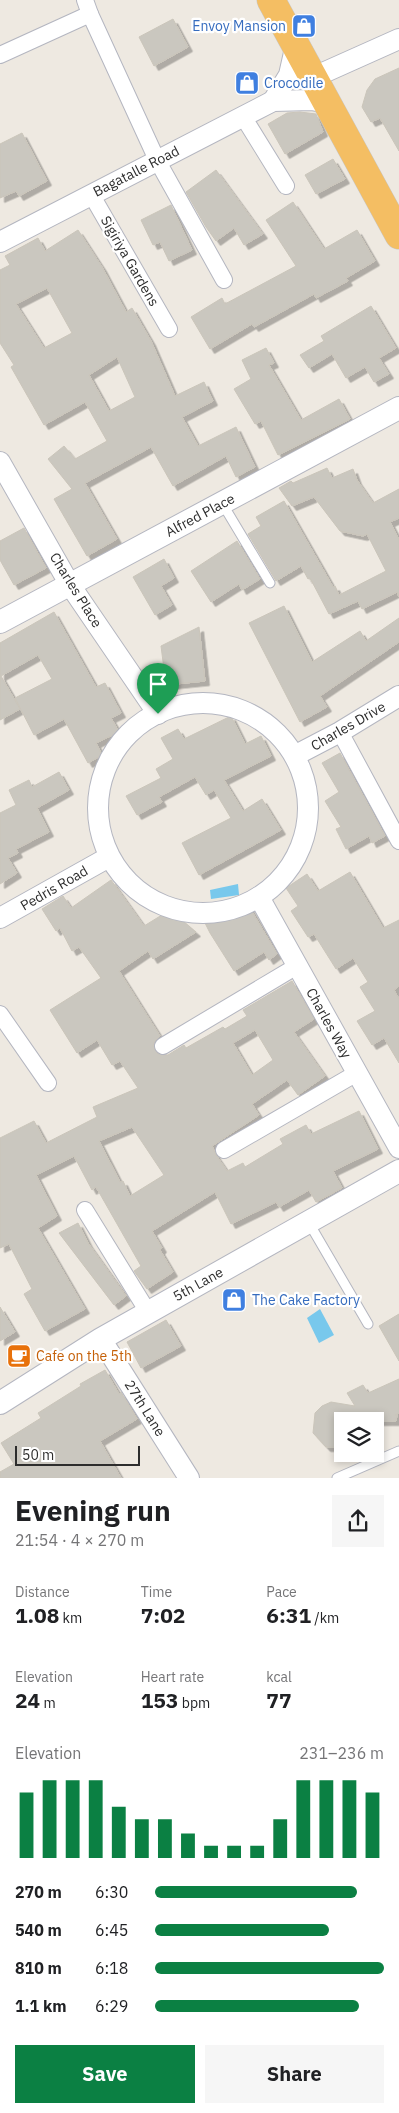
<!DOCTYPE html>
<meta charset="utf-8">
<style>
:root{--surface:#fff;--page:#f6f6f6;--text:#202124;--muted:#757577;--accent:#0b8043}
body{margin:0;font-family:"IBM Plex Sans",sans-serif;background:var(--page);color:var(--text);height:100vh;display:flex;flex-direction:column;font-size:19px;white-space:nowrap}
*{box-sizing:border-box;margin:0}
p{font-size:16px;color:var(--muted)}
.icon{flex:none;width:28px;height:28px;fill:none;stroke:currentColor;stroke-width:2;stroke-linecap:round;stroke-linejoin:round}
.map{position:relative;height:1478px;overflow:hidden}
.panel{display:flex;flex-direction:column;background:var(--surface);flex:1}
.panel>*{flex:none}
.fabs{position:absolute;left:334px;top:1412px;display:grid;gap:10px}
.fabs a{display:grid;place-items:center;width:50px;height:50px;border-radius:0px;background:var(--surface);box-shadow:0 2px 8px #0003;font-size:25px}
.scale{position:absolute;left:15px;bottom:12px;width:125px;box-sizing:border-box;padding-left:5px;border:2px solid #2d2d2d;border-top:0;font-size:14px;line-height:18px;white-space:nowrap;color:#2d2d2d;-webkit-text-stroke:4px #fff;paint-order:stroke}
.pin{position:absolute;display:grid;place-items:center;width:42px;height:42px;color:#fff;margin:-51px -21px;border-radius:50% 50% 50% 0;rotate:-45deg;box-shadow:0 0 5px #0007}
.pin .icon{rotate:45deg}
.round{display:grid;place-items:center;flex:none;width:52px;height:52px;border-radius:0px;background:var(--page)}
.summary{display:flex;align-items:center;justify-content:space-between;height:85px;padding:0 15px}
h1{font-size:28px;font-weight:700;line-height:38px}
.stats{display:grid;grid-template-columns:repeat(3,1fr);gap:8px;height:85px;padding:5px 15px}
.stats div{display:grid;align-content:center}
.stats b{font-size:21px;font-weight:700}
.stats small{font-size:14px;font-weight:400}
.stats p{font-size:14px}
.chart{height:140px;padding:10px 15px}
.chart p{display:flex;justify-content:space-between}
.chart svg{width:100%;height:90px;margin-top:5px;stroke:var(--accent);stroke-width:6}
.cta{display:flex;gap:10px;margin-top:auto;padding:10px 15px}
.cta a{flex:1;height:58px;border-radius:0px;background:var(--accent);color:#fff;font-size:20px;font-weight:700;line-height:58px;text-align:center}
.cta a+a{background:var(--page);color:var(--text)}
ul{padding:0 15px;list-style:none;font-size:16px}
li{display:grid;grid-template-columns:80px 60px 1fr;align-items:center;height:38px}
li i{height:12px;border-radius:6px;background:var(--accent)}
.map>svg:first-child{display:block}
.water{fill:#78c8ec}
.building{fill:#cac7bf;stroke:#cac5ba;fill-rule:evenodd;filter:url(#shadow)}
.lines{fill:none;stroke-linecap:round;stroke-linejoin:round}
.service-casing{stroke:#b4b6c0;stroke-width:11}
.minor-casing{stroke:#b4b6c0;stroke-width:18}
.tertiary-casing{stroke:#b4b6c0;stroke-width:22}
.secondary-casing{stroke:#b4b6c0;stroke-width:24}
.trunk-casing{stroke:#c8c8c8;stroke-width:29}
.service{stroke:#fff;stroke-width:9}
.minor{stroke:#fff;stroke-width:16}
.tertiary{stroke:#fff;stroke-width:20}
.secondary{stroke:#fff;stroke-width:22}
.trunk{stroke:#f4be63;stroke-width:28}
.labels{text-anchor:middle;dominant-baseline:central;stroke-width:4.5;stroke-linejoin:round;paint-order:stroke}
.shop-label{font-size:14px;fill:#366cbe;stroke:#fff;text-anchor:start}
.street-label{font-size:14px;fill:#2d2d2d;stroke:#fff}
.food-label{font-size:14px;fill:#c56008;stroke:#fff;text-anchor:start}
</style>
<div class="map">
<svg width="399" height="1478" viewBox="0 0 399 1478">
<defs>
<filter id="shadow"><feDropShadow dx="4.5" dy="4.5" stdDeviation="0" flood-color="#0004"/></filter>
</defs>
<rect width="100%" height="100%" fill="#eee9e1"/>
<g class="water">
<polygon points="238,884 239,895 211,899 210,890"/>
<polygon points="320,1309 334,1335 319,1343 307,1318"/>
</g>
<g class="building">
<polygon points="173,19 188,47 154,66 139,37"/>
<polygon points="399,68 399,151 380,118 371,122 362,107 367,90 375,79"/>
<polygon points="300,112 316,114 323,132 285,154 268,124 287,113"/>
<polygon points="22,133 47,181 19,196 16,191 0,198 0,144"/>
<polygon points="333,159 345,179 316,194 305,175"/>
<polygon points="216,170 263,234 244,245 234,228 216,241 206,227 186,192"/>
<polygon points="293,202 324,249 357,230 375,261 346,278 348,281 316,298 314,294 254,327 252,324 210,349 191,317 222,298 225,304 296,266 266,220"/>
<polygon points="171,205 192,250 169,261 160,242 153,245 141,220"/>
<path d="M78,230l24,37 24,45 6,-4 19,33 24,55 29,-14 9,19 -31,16 16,29 38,-19 19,40 -19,10 -10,-21 -53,30 -22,-39 -66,36 32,56 -30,17 -33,-57 18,-10 -24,-30 16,-13 11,13 32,-18 -22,-39 -41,23 -33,-58 3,-2 -14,-22v-73l10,-5 -5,-9 33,-18 7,13zM47,288l25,45 -28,15 -28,-44zM117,357l18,40 -26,14 -20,-36z"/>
<polygon points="371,306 396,348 379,358 389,374 374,382 365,367 346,378 332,354 309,368 300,355 324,341 321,336"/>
<polygon points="266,348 274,363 269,365 301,420 339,399 350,419 278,455 261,421 255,424 234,389 251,379 242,360"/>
<polygon points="327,468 332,478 353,469 357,480 373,503 399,489 399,518 390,522 399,540 399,597 397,592 362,609 358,601 329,614 310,578 308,579 301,566 276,581 248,534 261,526 256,517 284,501 333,587 335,586 339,595 386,571 367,534 363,536 340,531 314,497 292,506 279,488 291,481 293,483"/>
<polygon points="24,528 46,568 14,585 0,560 0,541"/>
<polygon points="237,541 260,579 242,590 239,584 211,602 191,571"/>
<polygon points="164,559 174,578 161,586 172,605 155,615 133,577"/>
<polygon points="284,606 312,662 360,631 366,641 399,618 399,642 320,696 327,707 300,722 249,623"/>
<polygon points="54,612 96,687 105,683 121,713 111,718 119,732 96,743 102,755 88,763 64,719 34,735 15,698 52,679 38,655 1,676 20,709 0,720 0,643"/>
<polygon points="199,627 205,681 166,685 161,646"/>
<polygon points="231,716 245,744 261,736 271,756 224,780 243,811 262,799 281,830 199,875 182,843 231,818 214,790 206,795 195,777 159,797 162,802 137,815 126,796 161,778 156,769 173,759 161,738 178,729 184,739"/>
<polygon points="340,753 385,836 372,843 369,836 346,849 336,829 341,827 325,801 339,792 322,763"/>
<polygon points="59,772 69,790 37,808 49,832 16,849 18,853 8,858 17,873 0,884 0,813 16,805 9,790 29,780 32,787"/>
<polygon points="350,872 383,928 399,920 399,986 394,990 399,999 399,1063 384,1038 372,1045 357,1021 375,1011 360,987 368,982 353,958 336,969 314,934 308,937 291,911 298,906 286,888 307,874 318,891"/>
<path d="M111,880l33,46 26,-16 26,22 -43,27 -5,-8 -29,20 41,65 -5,5 -2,5 5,8 10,1 16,-10 2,3 37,-21 2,2 22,-13 -4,-6 49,-29 22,38 -20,13 31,44 -27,19 -11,-15 -35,24 7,11 -47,31 4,9 11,16 16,-8 2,4 38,-23 -3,-5 26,-14 5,9 48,-23 19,38 -45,22 9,17 -26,14 -7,-12 -30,17 -3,-5 -45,22 -16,-32 -63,39 10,17 -2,2 13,22 -26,17 -13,-18 7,-5 -45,-79 -4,3 -18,-34 -38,19 21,41 -19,12 47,81 -40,22 -21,-37 8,-5 -23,-45 -9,4v-110l34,-17 12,22 51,-26 -4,-10 45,-19 -18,-27 -8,4 -15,-25 -20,13 -27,-43 51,-32 -22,-31 -7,4 -12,-23 -4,3 -14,-22 21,-13 8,12zM255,1030l18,30 -21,15 -19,-32zM132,1127l32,48 -34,21 -7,-15 -3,1 -21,-41z"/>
<polygon points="248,905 277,954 269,960 264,952 234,971 210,933 201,915 227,912"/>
<polygon points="78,1223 88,1243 126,1296 114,1305 59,1233"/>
<polygon points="0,1307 15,1332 0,1341"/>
<polygon points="399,1314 399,1361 379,1326"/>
<polygon points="166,1320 181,1346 141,1368 127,1342"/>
<polygon points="105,1370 119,1394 121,1392 137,1419 100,1441 121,1478 0,1478 0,1472 14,1464 1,1443 41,1418 38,1413 81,1386 80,1384"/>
<polygon points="399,1379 399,1413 395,1415 397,1415 396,1421 342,1421 342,1447 326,1447 313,1433 315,1413 322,1406 331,1402 355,1406 347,1393 363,1385 368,1393"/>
</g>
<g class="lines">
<defs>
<g id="service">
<polyline points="222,503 270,583"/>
<polyline points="309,1223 368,1324"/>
<polyline points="337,1478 399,1451"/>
</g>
<g id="minor">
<polyline points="85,0 90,14"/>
<polyline points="0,55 90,14 157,160 224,280"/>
<polyline points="244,118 286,186"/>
<polyline points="91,194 169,329"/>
<polyline points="340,732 399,841"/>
<polyline points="0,1014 48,1083"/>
<polyline points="163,1046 297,966"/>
<polyline points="224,1150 357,1073"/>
<polyline points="85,1210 148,1312"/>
</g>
<g id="tertiary">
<polyline points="314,77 399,39"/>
<polyline points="273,101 289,75 296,44"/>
<polyline points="0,242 273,101 311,100 328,103"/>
<polyline points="0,462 70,585 158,714"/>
<circle cx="203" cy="808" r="105"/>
<polyline points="296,755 340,732 399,696"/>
<polyline points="259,897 399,1148"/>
<polyline points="0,918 109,857"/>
<polyline points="101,1339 189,1478"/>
</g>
<g id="secondary">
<polyline points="0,622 399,408"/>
<polyline points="0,1403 101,1339 399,1171"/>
</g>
<polyline id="trunk" points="271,0 399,235"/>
</defs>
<use href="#service" class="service-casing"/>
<use href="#minor" class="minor-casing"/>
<use href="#tertiary" class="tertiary-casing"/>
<use href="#secondary" class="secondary-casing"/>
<use href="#trunk" class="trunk-casing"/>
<use href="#service" class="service"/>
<use href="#minor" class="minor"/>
<use href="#tertiary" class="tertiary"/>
<use href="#secondary" class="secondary"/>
<use href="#trunk" class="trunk"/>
</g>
<defs>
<symbol id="shop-square" viewBox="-11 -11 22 22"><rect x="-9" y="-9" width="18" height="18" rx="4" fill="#3f7fe0" stroke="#fff"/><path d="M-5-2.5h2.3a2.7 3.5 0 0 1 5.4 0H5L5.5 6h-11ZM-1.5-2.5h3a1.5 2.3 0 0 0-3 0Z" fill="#fff"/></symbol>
<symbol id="cafe-square" viewBox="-11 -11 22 22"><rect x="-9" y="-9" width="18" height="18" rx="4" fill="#e8710a" stroke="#fff"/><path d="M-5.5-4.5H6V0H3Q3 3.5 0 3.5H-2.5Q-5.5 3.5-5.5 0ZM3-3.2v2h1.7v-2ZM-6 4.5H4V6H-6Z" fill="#fff"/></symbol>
</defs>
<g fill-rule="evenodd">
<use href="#shop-square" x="290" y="12" width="28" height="28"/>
<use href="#shop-square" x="233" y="69" width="28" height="28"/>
<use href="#shop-square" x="220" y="1286" width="28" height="28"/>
<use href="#cafe-square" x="5" y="1342" width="28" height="28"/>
</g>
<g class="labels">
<g class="shop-label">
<text x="286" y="26" text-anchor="end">Envoy Mansion</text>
<text x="264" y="83">Crocodile</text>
<text x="252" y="1300">The Cake Factory</text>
</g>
<g class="street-label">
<text transform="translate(136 171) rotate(-27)">Bagatalle Road</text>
<text transform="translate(130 261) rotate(60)">Sigiriya Gardens</text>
<text transform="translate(200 515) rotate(-28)">Alfred Place</text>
<text transform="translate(76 590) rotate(58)">Charles Place</text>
<text transform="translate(348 726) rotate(-30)">Charles Drive</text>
<text transform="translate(54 888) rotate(-30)">Pedris Road</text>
<text transform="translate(329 1023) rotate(61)">Charles Way</text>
<text transform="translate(198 1284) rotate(-29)">5th Lane</text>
<text transform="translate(145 1408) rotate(58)">27th Lane</text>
</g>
<g class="food-label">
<text x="36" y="1356">Cafe on the 5th</text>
</g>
</g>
</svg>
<div class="fabs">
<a><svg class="icon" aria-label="layers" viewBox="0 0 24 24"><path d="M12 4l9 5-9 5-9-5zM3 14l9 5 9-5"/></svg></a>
</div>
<div class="scale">50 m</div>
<div class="pin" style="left:158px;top:714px;background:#1e9e55"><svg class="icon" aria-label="arrive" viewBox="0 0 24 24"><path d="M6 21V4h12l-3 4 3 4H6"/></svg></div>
</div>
<section class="panel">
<div class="summary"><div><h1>Evening run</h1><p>21:54 · 4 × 270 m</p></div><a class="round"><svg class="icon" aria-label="share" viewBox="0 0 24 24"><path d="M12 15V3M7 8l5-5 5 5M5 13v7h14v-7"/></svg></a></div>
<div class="stats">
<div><p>Distance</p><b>1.08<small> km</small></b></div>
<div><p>Time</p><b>7:02</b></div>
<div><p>Pace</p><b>6:31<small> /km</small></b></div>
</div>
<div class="stats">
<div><p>Elevation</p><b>24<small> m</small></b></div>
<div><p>Heart rate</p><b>153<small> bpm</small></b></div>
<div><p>kcal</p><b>77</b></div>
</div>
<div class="chart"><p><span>Elevation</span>231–236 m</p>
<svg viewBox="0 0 160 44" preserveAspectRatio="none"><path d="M5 44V12M15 44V6M25 44V6M35 44V6M45 44V19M55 44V25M65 44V25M75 44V32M85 44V38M95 44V38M105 44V38M115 44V25M125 44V6M135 44V6M145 44V6M155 44V12"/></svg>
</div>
<ul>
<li><b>270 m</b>6:30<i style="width:88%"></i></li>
<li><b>540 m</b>6:45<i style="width:76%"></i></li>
<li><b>810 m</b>6:18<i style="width:100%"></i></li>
<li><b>1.1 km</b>6:29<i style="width:89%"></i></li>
</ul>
<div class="cta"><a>Save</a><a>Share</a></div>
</section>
